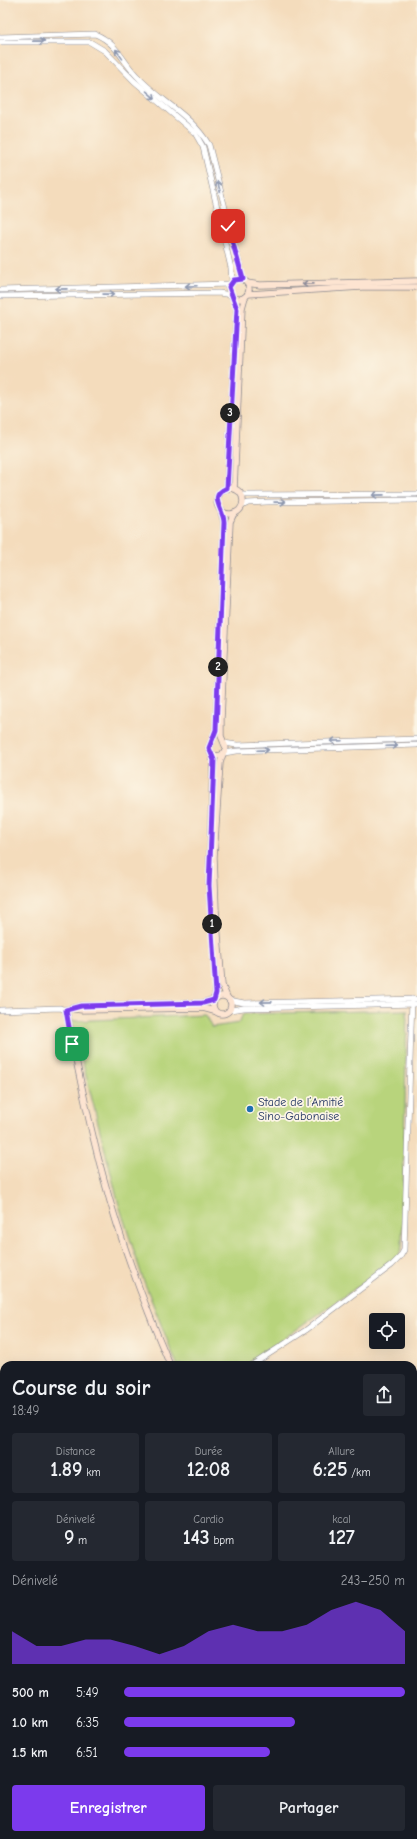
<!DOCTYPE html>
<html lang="fr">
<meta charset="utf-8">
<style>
:root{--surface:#171b24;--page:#242831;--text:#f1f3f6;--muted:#9ea1a6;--accent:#7c3aed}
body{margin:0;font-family:"Comic Neue",sans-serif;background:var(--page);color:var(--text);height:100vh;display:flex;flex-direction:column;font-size:15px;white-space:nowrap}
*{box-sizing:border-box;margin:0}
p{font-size:13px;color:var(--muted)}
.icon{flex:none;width:22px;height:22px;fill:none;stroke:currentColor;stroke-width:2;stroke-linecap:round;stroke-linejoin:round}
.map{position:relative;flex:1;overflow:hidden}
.drawer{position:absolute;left:0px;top:1361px;width:417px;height:478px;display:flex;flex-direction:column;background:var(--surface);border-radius:12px 12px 0 0;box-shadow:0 4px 16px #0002}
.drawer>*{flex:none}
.fabs{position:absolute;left:369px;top:1313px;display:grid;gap:8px}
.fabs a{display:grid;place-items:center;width:36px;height:36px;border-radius:4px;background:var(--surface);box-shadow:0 4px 16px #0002;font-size:20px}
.pin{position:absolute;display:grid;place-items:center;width:34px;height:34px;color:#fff;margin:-17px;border-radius:8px;box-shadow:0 2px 6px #0006}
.km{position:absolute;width:20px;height:20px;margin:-10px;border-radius:50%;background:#222;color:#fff;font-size:11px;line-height:20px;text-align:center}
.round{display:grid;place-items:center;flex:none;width:42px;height:42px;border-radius:4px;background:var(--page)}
.headline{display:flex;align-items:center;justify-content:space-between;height:68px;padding:0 12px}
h1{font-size:22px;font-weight:700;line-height:30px}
.figures{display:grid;grid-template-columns:repeat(3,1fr);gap:6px;height:68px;padding:4px 12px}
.figures div{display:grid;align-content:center;border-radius:4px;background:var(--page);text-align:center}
.figures b{font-size:20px;font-weight:700}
.figures small{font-size:11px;font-weight:400}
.figures p{font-size:11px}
.chart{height:112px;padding:8px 12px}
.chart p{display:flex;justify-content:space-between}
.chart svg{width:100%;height:72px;margin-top:4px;fill:var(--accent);opacity:.7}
.cta{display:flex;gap:8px;margin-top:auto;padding:8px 12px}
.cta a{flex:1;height:46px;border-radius:4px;background:var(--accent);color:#fff;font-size:16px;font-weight:700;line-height:46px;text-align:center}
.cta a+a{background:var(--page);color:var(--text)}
ul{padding:0 12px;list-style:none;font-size:13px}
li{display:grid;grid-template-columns:64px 48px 1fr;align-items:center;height:30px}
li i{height:10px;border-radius:5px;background:var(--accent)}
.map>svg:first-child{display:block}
.green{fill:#b8d47b;stroke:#6a826c}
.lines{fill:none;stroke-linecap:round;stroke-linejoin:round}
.tertiary-casing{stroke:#88868d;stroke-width:6}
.secondary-casing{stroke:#88868d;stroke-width:7}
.tertiary{stroke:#fff;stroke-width:5}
.secondary{stroke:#fde4d1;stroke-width:5.5}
.oneway{stroke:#8d97ae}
.oneway2{stroke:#8c8a98}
.route-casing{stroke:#fff;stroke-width:8}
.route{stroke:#7c3aed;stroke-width:5}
.poi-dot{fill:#1f6fb2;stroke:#fcf5e5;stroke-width:1.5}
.labels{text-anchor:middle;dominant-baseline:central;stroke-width:3.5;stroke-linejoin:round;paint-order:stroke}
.poi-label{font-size:12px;fill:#1b2f5e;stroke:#fcf5e5;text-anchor:start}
</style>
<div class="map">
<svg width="417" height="1839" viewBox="0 0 417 1839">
<rect width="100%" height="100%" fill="#fcf5e5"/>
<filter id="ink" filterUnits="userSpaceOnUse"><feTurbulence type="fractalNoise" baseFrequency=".025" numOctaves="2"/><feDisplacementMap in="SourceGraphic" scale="8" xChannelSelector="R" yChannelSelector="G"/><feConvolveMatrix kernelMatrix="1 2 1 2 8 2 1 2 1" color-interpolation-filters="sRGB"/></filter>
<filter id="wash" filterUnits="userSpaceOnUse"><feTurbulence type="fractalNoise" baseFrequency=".012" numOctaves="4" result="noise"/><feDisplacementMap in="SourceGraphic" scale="16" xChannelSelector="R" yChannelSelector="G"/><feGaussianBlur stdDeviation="0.9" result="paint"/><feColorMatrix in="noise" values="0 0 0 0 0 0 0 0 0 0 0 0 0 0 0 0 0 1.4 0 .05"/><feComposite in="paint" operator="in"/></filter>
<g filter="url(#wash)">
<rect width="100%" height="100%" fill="#f4dcbc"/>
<polygon class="green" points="407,1010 402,1247 399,1255 393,1262 246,1365 177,1365 143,1279 119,1205 72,1021 205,1015 212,1027 239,1023 243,1014"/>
</g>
<g filter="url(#ink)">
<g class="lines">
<defs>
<g id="tertiary">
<path d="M0,37l95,-3c22,9 26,25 41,41 23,26 54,38 73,70l34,134"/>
<polyline points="0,42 90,42 105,51 134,81 195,133 203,147 231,268 232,281"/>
<polyline points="0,290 230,284"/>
<polyline points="0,296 219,293 231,295"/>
<polyline points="242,495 417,494"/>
<polyline points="242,506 248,503 267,502 417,500"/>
<polyline points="224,743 237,745 417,739"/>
<polyline points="224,753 237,751 417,745"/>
<polyline points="229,1000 244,1003 417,999"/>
<polyline points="0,1010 60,1008 66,1010"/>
<polyline points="230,1010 244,1008 417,1004"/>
<polyline points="252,1365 306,1330 392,1265 400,1257 404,1250 412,999"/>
</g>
<g id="secondary">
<circle cx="239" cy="289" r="10"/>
<polyline points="247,283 260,285 417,281"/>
<polyline points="248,294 362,287 417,287"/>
<circle cx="230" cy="501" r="13"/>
<polyline points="227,488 237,309 234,297"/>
<polyline points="234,489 242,308 245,297"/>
<polyline points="221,511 224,522 216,730 209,748 211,754 216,756 222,755 226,748 221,736 221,719 230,522 234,513"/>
<polyline points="223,754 220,763 214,857 216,910 222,985 227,997"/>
<polyline points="212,755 213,761 209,885 216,985 215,998"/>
<circle cx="222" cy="1005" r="9"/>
<polyline points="74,1009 82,1010 203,1008 214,1011"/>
<path d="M170,1365c-26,-61 -50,-125 -67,-189 -15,-55 -26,-110 -37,-166l15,-4 122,-3 11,-4"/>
<polyline points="413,1768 417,1772"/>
</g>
</defs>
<use href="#tertiary" class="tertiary-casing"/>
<use href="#secondary" class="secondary-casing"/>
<use href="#tertiary" class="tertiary"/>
<use href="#secondary" class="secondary"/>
</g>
<defs><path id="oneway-shaft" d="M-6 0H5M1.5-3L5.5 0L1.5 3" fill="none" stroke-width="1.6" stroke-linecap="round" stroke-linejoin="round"/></defs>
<g class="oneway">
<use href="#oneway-shaft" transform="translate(39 41) rotate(-1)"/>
<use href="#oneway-shaft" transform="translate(119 54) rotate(-126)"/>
<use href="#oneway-shaft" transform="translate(151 95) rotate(41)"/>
<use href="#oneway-shaft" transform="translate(219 187) rotate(-104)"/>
<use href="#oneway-shaft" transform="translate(191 286) rotate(178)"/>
<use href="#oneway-shaft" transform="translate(61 289) rotate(179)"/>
<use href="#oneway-shaft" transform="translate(109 294) rotate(-1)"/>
<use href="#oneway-shaft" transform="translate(378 495) rotate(179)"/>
<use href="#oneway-shaft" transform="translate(280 502) rotate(-1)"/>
<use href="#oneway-shaft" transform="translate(336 741) rotate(178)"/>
<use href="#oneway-shaft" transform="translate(392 746) rotate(-2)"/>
<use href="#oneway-shaft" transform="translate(263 750) rotate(-2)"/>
<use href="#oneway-shaft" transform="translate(266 1002) rotate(179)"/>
</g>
<use class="oneway2" href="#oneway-shaft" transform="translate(308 284) rotate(179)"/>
</g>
<g class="lines" filter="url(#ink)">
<defs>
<path id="route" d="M72,1044l-6,-34 15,-4 122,-3 11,-3 2,-7 -7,-107 5,-126 -5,-12 7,-18 8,-208c0,-13 -17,-26 3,-34l10,-179 -8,-22 5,-7 9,-1 -15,-53"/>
</defs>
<use href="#route" class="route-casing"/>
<use href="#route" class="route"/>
</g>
<circle class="poi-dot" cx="250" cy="1109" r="4"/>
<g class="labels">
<g class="poi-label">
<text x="258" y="1102">Stade de l’Amitié<tspan x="258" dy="14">Sino-Gabonaise</tspan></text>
</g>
</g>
</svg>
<div class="fabs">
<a><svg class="icon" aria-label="locate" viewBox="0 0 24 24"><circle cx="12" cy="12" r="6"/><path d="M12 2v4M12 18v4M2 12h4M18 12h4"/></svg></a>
</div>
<div class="pin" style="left:72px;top:1044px;background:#1e9e55"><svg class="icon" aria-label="arrive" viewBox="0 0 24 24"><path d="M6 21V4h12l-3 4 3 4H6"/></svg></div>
<div class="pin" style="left:228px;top:226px;background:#d93025"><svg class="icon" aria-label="check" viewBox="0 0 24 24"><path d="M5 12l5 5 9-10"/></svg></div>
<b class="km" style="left:212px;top:924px">1</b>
<b class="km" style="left:218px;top:667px">2</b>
<b class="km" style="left:230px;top:413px">3</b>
<section class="drawer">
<div class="headline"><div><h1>Course du soir</h1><p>18:49</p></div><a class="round"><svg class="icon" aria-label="share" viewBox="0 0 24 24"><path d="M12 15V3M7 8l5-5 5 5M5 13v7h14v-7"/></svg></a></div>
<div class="figures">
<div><p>Distance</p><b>1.89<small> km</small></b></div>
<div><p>Durée</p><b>12:08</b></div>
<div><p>Allure</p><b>6:25<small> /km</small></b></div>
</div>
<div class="figures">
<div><p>Dénivelé</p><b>9<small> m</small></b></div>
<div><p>Cardio</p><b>143<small> bpm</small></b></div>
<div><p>kcal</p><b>127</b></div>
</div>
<div class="chart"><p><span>Dénivelé</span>243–250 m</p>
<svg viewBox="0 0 160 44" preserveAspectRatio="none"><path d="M0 44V24L10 33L20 33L30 29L40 29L50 33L60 38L70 33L80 24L90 20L100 24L110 24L120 20L130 11L140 6L150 11L160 24V44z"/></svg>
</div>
<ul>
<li><b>500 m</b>5:49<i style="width:100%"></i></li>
<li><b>1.0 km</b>6:35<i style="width:61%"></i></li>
<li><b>1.5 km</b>6:51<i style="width:52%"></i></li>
</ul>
<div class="cta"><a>Enregistrer</a><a>Partager</a></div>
</section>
</div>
